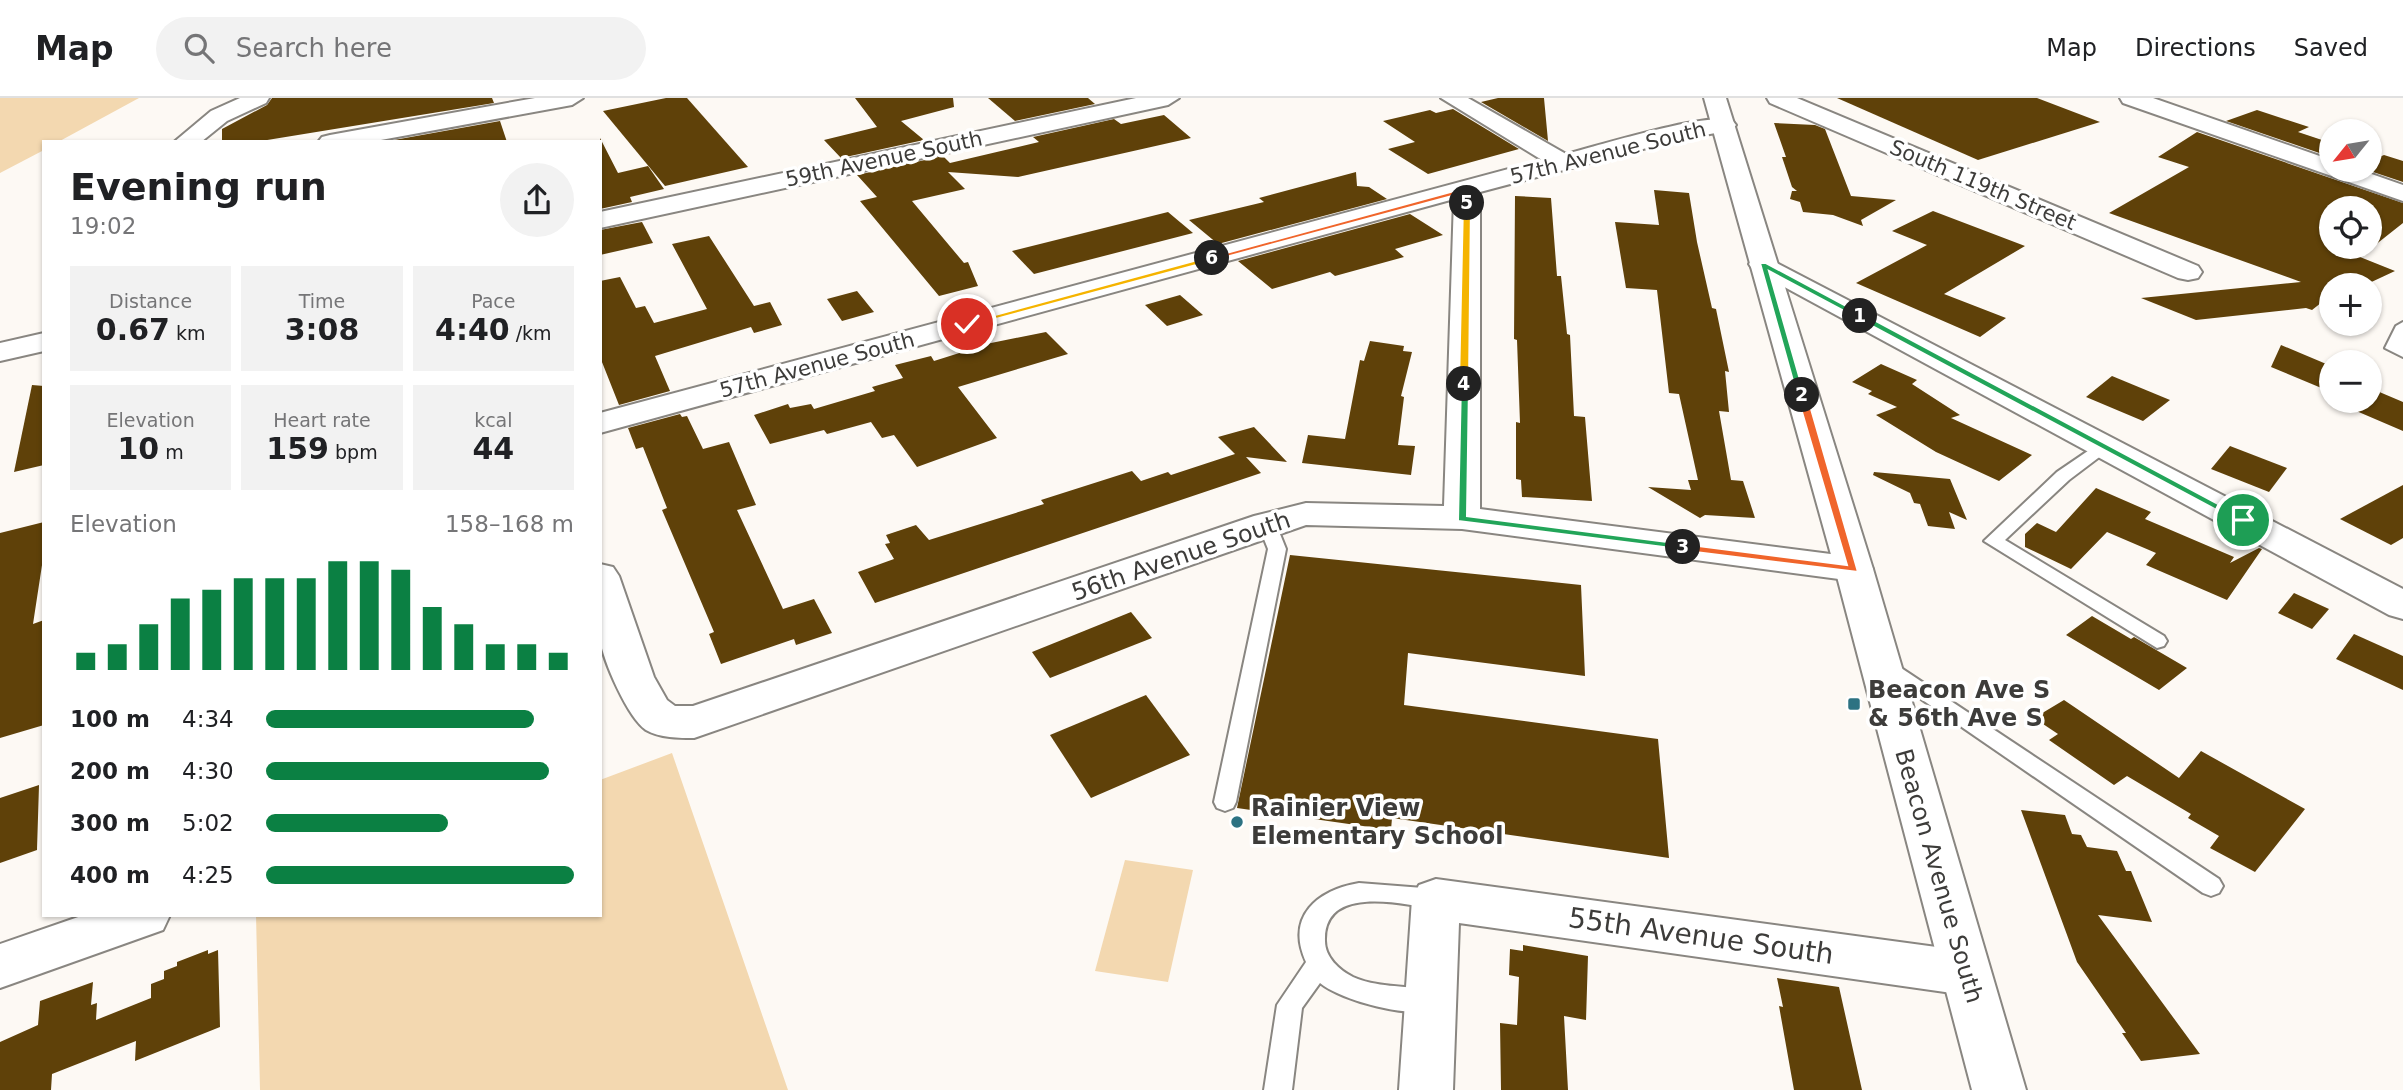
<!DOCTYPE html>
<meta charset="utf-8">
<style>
:root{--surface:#fff;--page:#f2f2f2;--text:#202124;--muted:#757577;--line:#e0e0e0;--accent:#0b8043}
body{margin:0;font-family:"DejaVu Sans",sans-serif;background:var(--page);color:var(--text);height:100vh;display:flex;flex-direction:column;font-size:26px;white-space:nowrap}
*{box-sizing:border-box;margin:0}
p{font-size:23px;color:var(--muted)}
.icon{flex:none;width:38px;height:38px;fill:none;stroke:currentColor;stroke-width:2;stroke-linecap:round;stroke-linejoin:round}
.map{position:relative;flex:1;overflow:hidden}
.drawer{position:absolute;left:42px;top:42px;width:560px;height:777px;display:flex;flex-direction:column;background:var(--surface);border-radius:0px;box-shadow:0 2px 5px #0004}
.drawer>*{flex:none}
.needle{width:46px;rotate:240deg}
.controls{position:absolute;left:2319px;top:21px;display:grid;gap:14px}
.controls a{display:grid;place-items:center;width:63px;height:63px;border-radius:50%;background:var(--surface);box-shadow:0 2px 5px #0004;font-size:35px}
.pin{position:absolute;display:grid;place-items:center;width:60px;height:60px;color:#fff;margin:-30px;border:4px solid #fff;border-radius:50%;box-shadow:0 2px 7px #0007}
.km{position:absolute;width:35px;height:35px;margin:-18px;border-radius:50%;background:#222;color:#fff;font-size:19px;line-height:35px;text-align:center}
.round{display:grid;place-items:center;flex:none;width:74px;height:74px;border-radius:37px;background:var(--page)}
.head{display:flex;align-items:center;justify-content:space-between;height:119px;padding:0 28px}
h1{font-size:38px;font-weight:700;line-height:52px}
.stats{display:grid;grid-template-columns:repeat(3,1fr);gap:10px;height:119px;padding:7px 28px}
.stats div{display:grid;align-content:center;border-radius:0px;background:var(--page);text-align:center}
.stats b{font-size:30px;font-weight:700}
.stats small{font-size:19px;font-weight:400}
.stats p{font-size:19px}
.chart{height:196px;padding:14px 28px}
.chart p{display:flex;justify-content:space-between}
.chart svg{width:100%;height:126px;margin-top:7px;stroke:var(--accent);stroke-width:6}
ul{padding:0 28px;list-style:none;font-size:23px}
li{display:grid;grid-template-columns:112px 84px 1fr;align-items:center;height:52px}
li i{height:18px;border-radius:9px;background:var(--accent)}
header{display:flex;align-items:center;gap:42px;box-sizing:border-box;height:98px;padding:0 35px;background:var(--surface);border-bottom:2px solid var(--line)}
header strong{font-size:33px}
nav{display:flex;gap:38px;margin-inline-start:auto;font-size:24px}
.search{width:490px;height:63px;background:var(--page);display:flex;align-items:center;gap:18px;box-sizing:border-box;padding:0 24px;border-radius:38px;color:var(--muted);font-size:26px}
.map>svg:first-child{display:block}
.green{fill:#f3d8b0}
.building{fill:#5f4109;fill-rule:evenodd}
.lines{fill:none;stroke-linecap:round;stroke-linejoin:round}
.lane-casing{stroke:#898681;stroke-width:4}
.street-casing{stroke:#898681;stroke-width:4}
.secondary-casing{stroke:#898681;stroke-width:4}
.lane{fill:#fff;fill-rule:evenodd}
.street{fill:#fff;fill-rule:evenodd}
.secondary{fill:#fff;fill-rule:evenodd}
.split-1{fill:#22a559;stroke:#fff;stroke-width:2}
.split-2{fill:#22a559;stroke:#fff;stroke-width:2}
.split-3{fill:#f0652b;stroke:#fff;stroke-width:2}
.split-4{fill:#22a559;stroke:#fff;stroke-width:2}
.split-5{fill:#f5b400;stroke:#fff;stroke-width:2}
.split-6{fill:#f0652b;stroke:#fff;stroke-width:2}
.split-7{fill:#f5b400;stroke:#fff;stroke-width:2}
.poi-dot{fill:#2d7282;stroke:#fff;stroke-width:2.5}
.labels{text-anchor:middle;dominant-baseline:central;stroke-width:7;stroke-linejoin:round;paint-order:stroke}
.far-street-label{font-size:21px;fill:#3d3c3a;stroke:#fff}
.street-label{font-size:24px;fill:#3d3c3a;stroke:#fff}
.poi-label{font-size:24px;font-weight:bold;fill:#3d3c3a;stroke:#fff;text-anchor:start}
.near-street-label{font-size:28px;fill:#3d3c3a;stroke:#fff}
</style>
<header>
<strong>Map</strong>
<div class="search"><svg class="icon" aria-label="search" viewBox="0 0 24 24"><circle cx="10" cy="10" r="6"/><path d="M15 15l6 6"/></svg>Search here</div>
<nav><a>Map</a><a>Directions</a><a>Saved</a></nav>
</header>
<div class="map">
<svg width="2403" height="992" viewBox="0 0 2403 992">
<rect width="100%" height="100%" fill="#fdf9f4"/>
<g class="green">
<polygon points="0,0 139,0 58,44 44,44 44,52 0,75"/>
<polygon points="672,655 788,992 260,992 256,817 600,817 600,682"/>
<polygon points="1125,762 1193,772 1168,884 1095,873"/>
</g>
<g class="building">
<polygon points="272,0 492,0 494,5 255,44 222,44 222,31 267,7"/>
<polygon points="666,0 687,0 748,69 665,88 603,13"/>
<polygon points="855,0 953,0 954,9 901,23 924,42 841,60 824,42 877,29"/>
<polygon points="988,0 1088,0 1095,6 1015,23"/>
<polygon points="1498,0 1544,0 1548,43 1481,4"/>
<polygon points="1837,0 2037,0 2100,24 1978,62"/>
<polygon points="1453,11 1519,51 1428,76 1388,51 1415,44 1383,23 1430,12 1436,15"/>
<polygon points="2257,12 2309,29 2298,34 2331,45 2331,59 2226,23"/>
<polygon points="1164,17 1191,40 1018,79 948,74 965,91 912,103 964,165 968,164 978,188 939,198 860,103 877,99 857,77 943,58 950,65 1039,44 1033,39 1114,21 1121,26"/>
<polygon points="500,23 507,44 394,44 394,42"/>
<polygon points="1774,25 1815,27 1825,31 1851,98 1896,102 1861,122 1863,128 1833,117 1803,114 1800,104 1790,101 1792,93 1797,93 1792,89 1782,59 1786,59"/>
<path d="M2197,34l206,71v20l-43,34 35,14 -30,14 -16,-5 -7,5h-11v10l-19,15 -6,-2 -110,12 -55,-22 160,-16 -192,-69 80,-46 -31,-10zM2331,110h39v39h-39z"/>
<polygon points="600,40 618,75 648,68 664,91 630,99 632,104 600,111"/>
<polygon points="2370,57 2377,60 2384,57 2403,63 2403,84 2367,72"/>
<polygon points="1356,74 1357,88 1369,89 1387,101 1218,146 1189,122 1264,104 1259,100"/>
<polygon points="1654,92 1689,95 1697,144 1712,210 1716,211 1729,274 1725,273 1729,314 1719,313 1731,382 1743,383 1755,420 1705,417 1700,420 1648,389 1691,392 1688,382 1698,382 1679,296 1669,295 1657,192 1626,190 1615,124 1659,127"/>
<polygon points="1515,98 1551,100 1557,178 1561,178 1567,236 1570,237 1574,318 1585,319 1592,403 1522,399 1521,382 1516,381 1516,324 1520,325 1517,242 1514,241"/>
<polygon points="1933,113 2025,148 1944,196 2006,220 1980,239 1856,185 1927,147 1892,133"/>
<polygon points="1168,114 1193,135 1034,176 1012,153"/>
<polygon points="1410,116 1443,137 1395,151 1404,159 1335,178 1330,174 1272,191 1238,163"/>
<polygon points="642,124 653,145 600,157 600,132"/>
<polygon points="709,138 754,208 770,204 782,227 754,235 751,229 655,258 670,293 619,307 600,259 600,183 620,179 636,210 645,208 654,225 707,211 672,146"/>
<polygon points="857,193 874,214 842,223 827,201"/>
<polygon points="1180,197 1203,217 1167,228 1145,207"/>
<polygon points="1046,234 1068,256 958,289 997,340 917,369 894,337 882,340 871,324 827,336 824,332 770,346 754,317 788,306 790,310 811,306 814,311 875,293 872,289 903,280 895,267 931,258 934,263 991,245"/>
<polygon points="1370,243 1404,248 1403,253 1412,254 1401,298 1404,299 1398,347 1415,348 1411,377 1302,365 1308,337 1345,341 1360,262 1364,263"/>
<polygon points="2281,247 2331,268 2331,294 2271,269"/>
<polygon points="1881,266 1917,282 1912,286 1960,317 1951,320 2032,357 1999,383 1936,354 1876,317 1897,309 1868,296 1872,293 1852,284"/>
<polygon points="2112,278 2170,302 2143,323 2086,299"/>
<polygon points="32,287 44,288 44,367 14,374"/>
<polygon points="2370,290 2403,304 2403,333 2333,303 2370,303"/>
<polygon points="680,316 682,319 687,318 703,351 729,344 756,407 737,412 783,511 814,501 832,535 796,547 794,541 721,566 709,536 714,534 662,412 667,410 643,349 636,351 628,330"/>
<polygon points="1254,329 1287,364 1246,359 1261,375 875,505 858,474 894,461 885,446 890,445 886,437 916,427 929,442 1044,406 1041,402 1132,373 1141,383 1168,374 1171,377 1235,356 1218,339"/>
<polygon points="2230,348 2287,370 2269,394 2211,371"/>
<polygon points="1874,374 1950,381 1967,422 1949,414 1955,431 1928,428 1920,406 1914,405 1910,395 1873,377"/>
<polygon points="2403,387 2403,440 2391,447 2340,421"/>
<polygon points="2096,390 2151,414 2145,421 2234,459 2230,465 2259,450 2262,451 2227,502 2146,467 2156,455 2107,434 2071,471 2025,449 2025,436 2037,425 2056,434"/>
<polygon points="44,424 44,454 33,526 44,522 44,627 0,640 0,435"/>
<polygon points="1290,457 1581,487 1585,578 1408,555 1404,607 1658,641 1669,760 1392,720 1391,732 1237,710"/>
<polygon points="2294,495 2329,511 2312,531 2278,515"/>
<polygon points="1131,514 1152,540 1050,580 1032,554"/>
<polygon points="2092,518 2131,541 2134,539 2187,570 2159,592 2066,537"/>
<polygon points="2354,536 2403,558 2403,592 2336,561"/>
<polygon points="1146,597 1190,657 1091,700 1050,637"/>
<polygon points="2064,602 2179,680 2201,653 2305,711 2255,774 2210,750 2219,738 2188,720 2191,716 2127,678 2114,687 2049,642 2058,636 2034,620"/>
<polygon points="39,687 37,752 0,765 0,700"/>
<polygon points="2021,712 2065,717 2072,736 2081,737 2087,749 2117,753 2126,773 2131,773 2152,824 2098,817 2200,956 2141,963 2122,935 2126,935 2077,864"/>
<polygon points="1523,847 1588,858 1586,922 1564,918 1568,992 1501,992 1500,925 1517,927 1519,879 1509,877 1510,851 1523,853"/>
<polygon points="208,852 208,856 218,852 220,929 135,963 136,943 52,976 51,992 0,992 0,944 38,927 40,903 93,884 91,907 97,905 96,922 151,900 151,886 164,881 164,873 177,868 177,864"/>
<polygon points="1777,880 1839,889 1862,992 1794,992 1779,908 1783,909"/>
</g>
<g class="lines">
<defs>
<g id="lane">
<polygon points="2403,224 2403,259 2385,250 2396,228"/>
<polygon points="2104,342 2110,343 2112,347 2110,351 2069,382 2005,442 2164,538 2167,543 2164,548 2157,550 1984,443 2057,374"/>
<polygon points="1267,420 1276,426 1286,451 1236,704 1233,710 1225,713 1217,710 1214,704 1268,451 1258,426"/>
<polygon points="1883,558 2219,781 2223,788 2219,795 2211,798 2203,795 1876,570 1873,565 1876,560"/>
<path d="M1359,785l77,6 9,3 3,7 -3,7 -9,3c-34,-5 -113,-25 -111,32 0,16 14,29 28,36 22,10 51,9 75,12l9,4 4,8 -4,8c-26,10 -95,-8 -117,-26l-18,25 -10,82h-28l13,-85 29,-43c-21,-46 12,-72 53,-79z"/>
</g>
<g id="street">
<polygon points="240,0 269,0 266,5 227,23 201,44 174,44 211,13"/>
<polygon points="535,0 583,0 572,7 370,44 318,44 322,39 330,37"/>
<polygon points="1136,0 1179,0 1168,7 600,130 600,114"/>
<path d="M1441,0h27l98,56c35,-9 137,-41 166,-34l4,5 -4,5 -55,10 -197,52v317l374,48 13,3 6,9 -6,9 -13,3 -392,-52 -156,-4 -612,213c-15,0 -34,0 -48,-8 -18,-12 -43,-69 -46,-91 -3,-24 0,-51 0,-75l13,3 6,9 35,101 13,23 8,6h18l561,-190 52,-13 138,3 10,-307 -854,234v-20l942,-253z"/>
<polygon points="1767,0 1797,0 2198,168 2202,174 2198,180 2188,182 2178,180 1770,5"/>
<polygon points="2120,0 2153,0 2331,62 2331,72 2360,72 2403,87 2403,103 2123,5"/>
<polygon points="1763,158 2403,491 2403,521 2389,517 1753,172 1749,166 1753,160"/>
<polygon points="44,235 44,253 0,263 0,245"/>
<polygon points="1436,781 1966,853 1984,859 1991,875 1984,891 1966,897 1459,825 1453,992 1399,992 1412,801 1419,787"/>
<polygon points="84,817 170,817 163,832 0,890 0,846"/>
</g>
<polygon id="secondary" points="1704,0 1726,0 1873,471 2026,992 1972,992 1835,471"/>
</defs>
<use href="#lane" class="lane-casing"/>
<use href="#street" class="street-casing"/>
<use href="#secondary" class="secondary-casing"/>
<use href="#lane" class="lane"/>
<use href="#street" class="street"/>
<use href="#secondary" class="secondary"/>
</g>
<polygon class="split-1" points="1857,216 1863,216 2248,422 2239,424 1857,220"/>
<polygon class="split-2" points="1760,165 1766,165 1865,218 1857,220 1769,173 1805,299 1797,297"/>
<polygon class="split-3" points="1802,294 1807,297 1858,474 1679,452 1677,449 1683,446 1847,467 1797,297"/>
<polygon class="split-4" points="1461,284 1469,286 1467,418 1683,446 1688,449 1687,452 1458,423"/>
<polygon class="split-5" points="1467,103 1471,105 1469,286 1464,288 1459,286 1463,105"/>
<polygon class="split-6" points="1465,90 1471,92 1470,107 1463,105 1463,95 1215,162 1208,160"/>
<polygon class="split-7" points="1212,158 1215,162 970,228 962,226"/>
<g class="poi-dot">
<rect x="1847" y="599" width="14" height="14" rx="3.5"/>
<circle cx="1237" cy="724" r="7"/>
</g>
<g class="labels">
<g class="far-street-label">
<text transform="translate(1608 55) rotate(-14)">57th Avenue South</text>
<text transform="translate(884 61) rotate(-12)">59th Avenue South</text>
<text transform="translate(1983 87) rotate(23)">South 119th Street</text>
<text transform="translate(817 267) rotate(-15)">57th Avenue South</text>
</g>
<g class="street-label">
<text transform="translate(1181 458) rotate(-19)">56th Avenue South</text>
<text transform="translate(1939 778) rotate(74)">Beacon Avenue South</text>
</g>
<g class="poi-label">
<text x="1868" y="592">Beacon Ave S<tspan x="1868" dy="28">&amp; 56th Ave S</tspan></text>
<text x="1251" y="710">Rainier View<tspan x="1251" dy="28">Elementary School</tspan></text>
</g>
<g class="near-street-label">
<text transform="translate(1701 838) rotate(8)">55th Avenue South</text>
</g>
</g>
</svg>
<div class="controls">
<a><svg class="needle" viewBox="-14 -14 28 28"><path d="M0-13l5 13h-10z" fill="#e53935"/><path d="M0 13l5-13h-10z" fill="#757577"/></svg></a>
<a><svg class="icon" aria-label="locate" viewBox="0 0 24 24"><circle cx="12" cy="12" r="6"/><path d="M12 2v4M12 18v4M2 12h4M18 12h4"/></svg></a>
<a>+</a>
<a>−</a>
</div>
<div class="pin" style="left:2243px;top:422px;background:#1e9e55"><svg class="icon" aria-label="arrive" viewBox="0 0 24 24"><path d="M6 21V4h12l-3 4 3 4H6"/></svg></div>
<div class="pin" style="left:967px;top:226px;background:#d93025"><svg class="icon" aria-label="check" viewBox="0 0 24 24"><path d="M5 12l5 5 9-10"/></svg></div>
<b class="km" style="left:1860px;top:218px">1</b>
<b class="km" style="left:1802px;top:297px">2</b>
<b class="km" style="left:1683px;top:449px">3</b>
<b class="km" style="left:1464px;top:286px">4</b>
<b class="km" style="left:1467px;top:105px">5</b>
<b class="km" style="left:1212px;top:160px">6</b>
<section class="drawer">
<div class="head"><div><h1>Evening run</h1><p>19:02</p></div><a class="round"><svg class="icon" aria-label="share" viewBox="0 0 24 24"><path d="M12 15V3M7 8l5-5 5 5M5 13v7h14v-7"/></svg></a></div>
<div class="stats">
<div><p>Distance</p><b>0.67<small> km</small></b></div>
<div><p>Time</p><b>3:08</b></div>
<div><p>Pace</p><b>4:40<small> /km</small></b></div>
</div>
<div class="stats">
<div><p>Elevation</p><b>10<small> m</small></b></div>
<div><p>Heart rate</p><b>159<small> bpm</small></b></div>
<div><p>kcal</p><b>44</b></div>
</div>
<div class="chart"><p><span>Elevation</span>158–168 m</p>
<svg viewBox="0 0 160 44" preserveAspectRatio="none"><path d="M5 44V38M15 44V35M25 44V28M35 44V19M45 44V16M55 44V12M65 44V12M75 44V12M85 44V6M95 44V6M105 44V9M115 44V22M125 44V28M135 44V35M145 44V35M155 44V38"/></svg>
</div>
<ul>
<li><b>100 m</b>4:34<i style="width:87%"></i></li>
<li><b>200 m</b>4:30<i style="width:92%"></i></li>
<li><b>300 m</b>5:02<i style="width:59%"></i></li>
<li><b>400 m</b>4:25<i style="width:100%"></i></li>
</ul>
</section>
</div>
